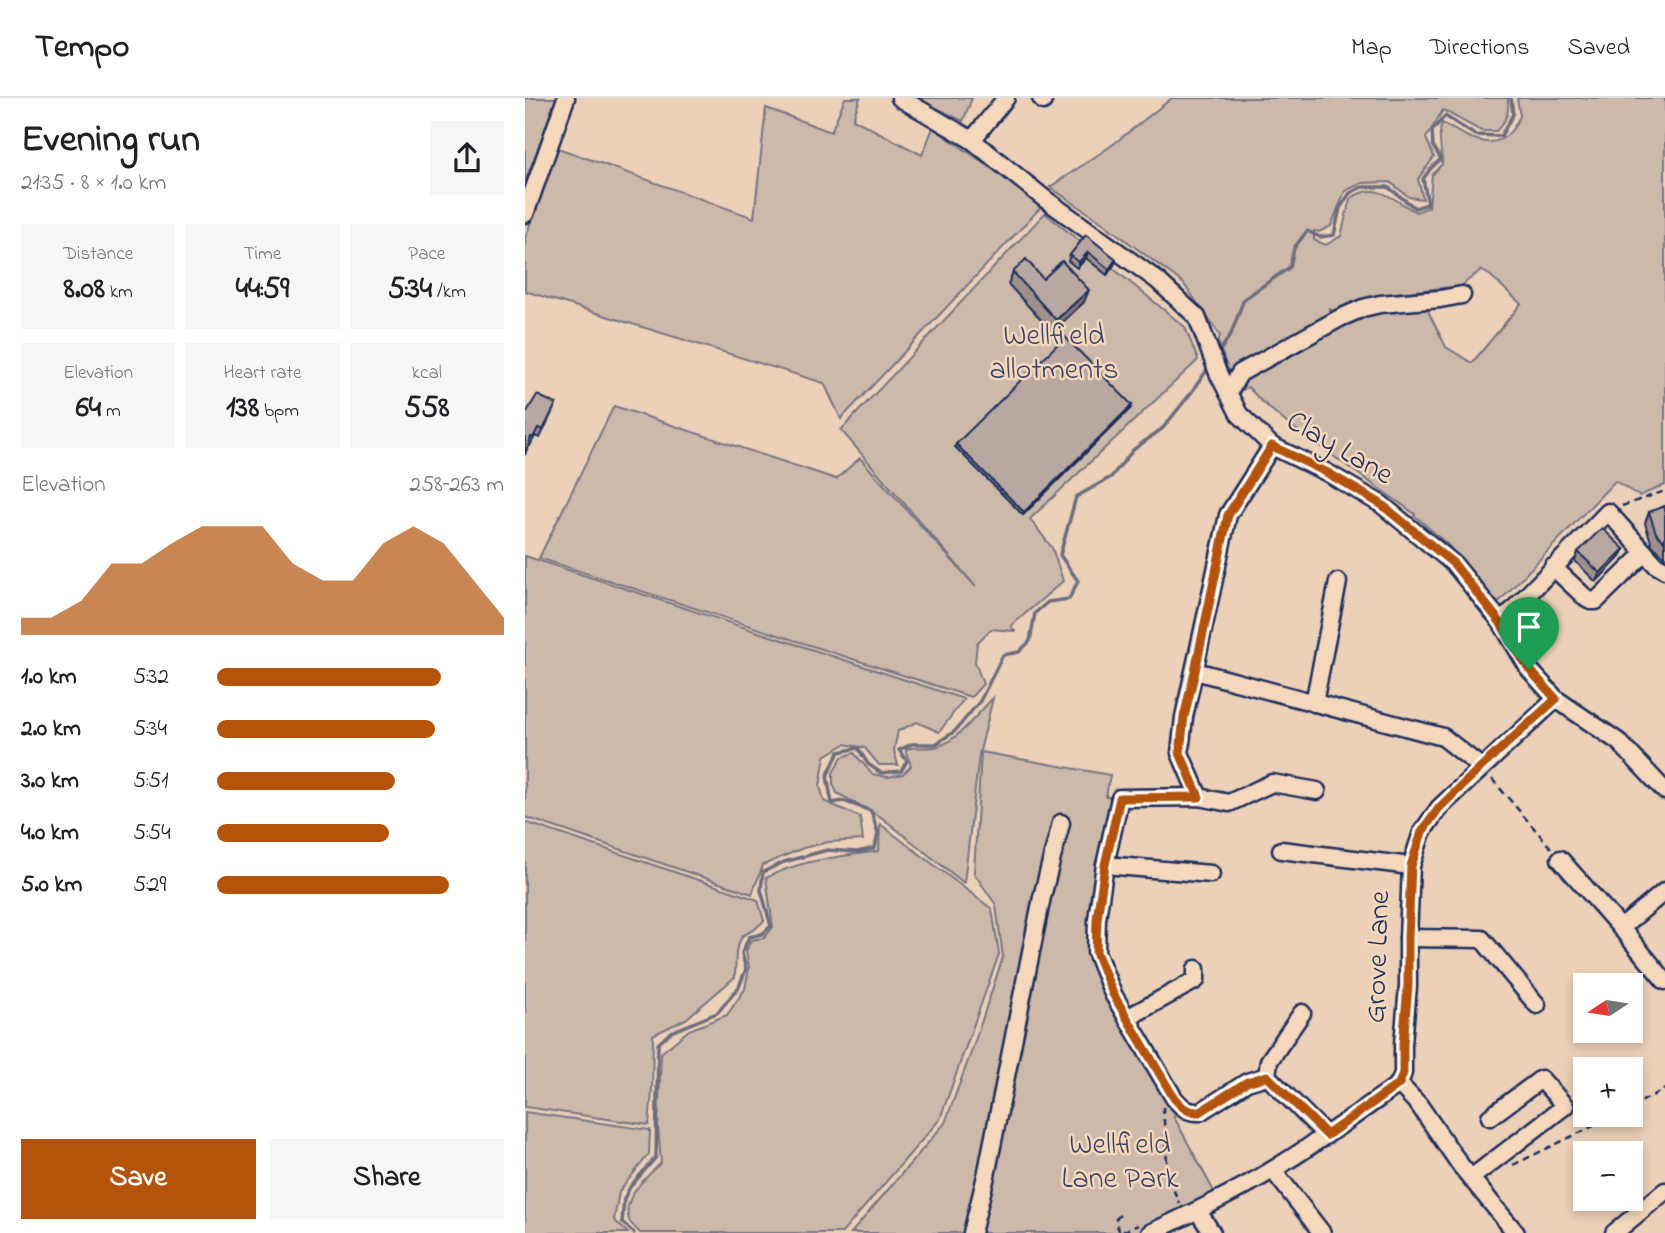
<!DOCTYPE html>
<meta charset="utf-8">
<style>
:root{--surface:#fff;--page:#f6f6f6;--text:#202124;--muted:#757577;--line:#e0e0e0;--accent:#b45309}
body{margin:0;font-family:"Indie Flower",sans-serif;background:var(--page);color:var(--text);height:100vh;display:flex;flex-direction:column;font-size:26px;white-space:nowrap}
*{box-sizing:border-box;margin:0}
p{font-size:23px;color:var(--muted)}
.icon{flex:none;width:38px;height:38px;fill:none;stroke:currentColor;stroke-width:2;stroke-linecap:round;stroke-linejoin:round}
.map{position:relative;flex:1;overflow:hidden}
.drawer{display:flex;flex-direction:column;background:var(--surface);width:525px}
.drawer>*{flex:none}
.needle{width:46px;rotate:258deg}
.fabs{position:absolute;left:1048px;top:875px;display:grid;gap:14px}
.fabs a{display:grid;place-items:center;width:70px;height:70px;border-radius:0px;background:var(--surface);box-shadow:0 4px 10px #0003;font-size:35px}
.pin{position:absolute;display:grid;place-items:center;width:60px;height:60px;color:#fff;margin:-72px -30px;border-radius:50% 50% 50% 0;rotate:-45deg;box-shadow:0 0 7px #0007}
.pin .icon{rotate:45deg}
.round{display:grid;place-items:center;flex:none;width:74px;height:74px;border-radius:0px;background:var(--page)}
.head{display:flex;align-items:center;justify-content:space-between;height:119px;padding:0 21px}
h1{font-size:38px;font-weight:800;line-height:52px}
.stats{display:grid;grid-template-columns:repeat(3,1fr);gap:10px;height:119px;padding:7px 21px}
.stats div{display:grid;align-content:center;border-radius:0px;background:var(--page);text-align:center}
.stats b{font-size:30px;font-weight:800}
.stats small{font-size:19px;font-weight:400}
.stats p{font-size:19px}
.chart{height:196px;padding:14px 21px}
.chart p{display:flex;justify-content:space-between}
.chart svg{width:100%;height:126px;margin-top:7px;fill:var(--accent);opacity:.7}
.button{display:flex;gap:14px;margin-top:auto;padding:14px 21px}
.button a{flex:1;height:80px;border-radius:0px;background:var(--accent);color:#fff;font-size:28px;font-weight:800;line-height:80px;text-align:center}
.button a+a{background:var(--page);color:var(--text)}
ul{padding:0 21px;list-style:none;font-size:23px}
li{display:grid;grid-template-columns:112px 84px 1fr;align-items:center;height:52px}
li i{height:18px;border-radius:9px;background:var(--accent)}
header{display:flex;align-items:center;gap:42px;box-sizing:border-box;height:98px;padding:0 35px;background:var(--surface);border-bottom:2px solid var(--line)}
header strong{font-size:33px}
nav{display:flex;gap:38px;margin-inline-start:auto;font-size:24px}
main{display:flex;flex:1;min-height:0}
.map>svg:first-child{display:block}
.green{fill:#cdb9aa;stroke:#747484;stroke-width:2;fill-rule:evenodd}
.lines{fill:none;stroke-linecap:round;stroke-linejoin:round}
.stream{stroke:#6c6d80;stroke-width:3.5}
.minor-casing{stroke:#1b2f5e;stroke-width:21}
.path{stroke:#1b2f5e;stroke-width:2.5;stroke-dasharray:7 5;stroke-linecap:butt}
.minor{stroke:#f5d7bb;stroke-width:16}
.wall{fill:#9e908a;stroke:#1b2f5e;stroke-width:2}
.shaded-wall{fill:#817671;stroke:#1b2f5e;stroke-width:2}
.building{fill:#b8a8a1;stroke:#1b2f5e;stroke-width:2}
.route-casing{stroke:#fff;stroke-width:14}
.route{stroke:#b45309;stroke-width:9}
.labels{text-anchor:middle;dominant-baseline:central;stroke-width:5;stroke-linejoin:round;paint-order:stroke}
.park-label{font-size:30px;fill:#364469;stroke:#f5d7bb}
.street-label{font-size:30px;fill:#1b2f5e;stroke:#f5d7bb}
</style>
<header>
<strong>Tempo</strong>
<nav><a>Map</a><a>Directions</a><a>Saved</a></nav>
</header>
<main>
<section class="drawer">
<div class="head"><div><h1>Evening run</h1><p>21:35 · 8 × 1.0 km</p></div><a class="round"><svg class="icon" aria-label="share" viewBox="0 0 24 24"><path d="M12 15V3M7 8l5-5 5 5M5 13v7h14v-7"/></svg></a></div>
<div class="stats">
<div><p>Distance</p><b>8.08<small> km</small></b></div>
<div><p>Time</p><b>44:59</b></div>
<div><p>Pace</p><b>5:34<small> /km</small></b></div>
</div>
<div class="stats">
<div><p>Elevation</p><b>64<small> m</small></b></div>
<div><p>Heart rate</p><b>138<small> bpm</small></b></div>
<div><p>kcal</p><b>558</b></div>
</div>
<div class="chart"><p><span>Elevation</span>258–263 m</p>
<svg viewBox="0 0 160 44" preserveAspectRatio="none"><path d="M0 44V38L10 38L20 32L30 19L40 19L50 12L60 6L70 6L80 6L90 19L100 25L110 25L120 12L130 6L140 12L150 25L160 38V44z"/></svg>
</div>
<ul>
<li><b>1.0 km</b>5:32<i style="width:78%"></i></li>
<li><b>2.0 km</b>5:34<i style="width:76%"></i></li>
<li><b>3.0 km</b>5:51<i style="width:62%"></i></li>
<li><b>4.0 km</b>5:54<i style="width:60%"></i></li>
<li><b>5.0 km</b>5:29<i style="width:81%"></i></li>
</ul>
<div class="button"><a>Save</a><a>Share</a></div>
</section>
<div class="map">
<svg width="1140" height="1135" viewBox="0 0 1140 1135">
<rect width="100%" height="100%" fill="#ecd0b7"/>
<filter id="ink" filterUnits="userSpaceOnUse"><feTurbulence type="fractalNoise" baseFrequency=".0143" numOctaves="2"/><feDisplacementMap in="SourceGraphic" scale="14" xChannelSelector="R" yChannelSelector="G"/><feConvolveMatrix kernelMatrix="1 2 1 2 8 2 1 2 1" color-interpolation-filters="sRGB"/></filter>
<g filter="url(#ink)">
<g class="green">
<polygon points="0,0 32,0 0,84"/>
<polygon points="320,0 335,0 328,21 397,57 408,30 519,106 316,321 299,285 0,193 0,140 33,50 229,120 241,10 306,34"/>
<polygon points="391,0 447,0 438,23"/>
<path d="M647,0h336c1,15 -1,22 -12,33h-15l-38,-21 -17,28 8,19 -16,22 5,20 -14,-2 -19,-15 -28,1 -17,8 -14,35 -12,6 -5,-1v9l12,5 15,-9 9,-37c26,-19 42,0 66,13l13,-5 3,-32 10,-11c0,-14 -5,-28 0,-41 20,11 50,32 69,8 4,-4 6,-10 9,-15l-3,-18h148v387l-26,11 -24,-15 -120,125 -17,-27 -30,-34 -34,-30 1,-1 -127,-90 -28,-24 -12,-13 -5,3 -16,-23 -9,-25 2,-7 -37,-52 -83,-62 -50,-34 61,-41zM956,172l10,6 30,28 -49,59 -26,-16 -19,-38c-22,-1 -48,-2 -68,6 -15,7 -30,18 -44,26l26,-18 -11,-12v-2l5,3 33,-14 27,-5 66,-7z"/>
<polygon points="520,115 660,229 673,262 505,421 527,450 538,483 486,528 490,533 466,531 452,545 450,564 458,586 446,599 14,460 89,308 311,381 335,360 451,489 316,332"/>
<polygon points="0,458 439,601 414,634 392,624 373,633 369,652 373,667 354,667 340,650 320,646 300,658 295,688 299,703 335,719 338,742 303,744 278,750 238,767 227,796 0,719"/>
<path d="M468,600l-14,57 -15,128 -83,-66 -44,-24 -4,-9v-11l9,-16 12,-4 18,21 16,3 15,-3 8,-8 -5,-14v-3c11,-3 23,0 33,-3 19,-6 39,-33 54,-48z"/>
<polygon points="456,654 585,677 581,699 595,700 571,854 651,1007 649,1019 693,1101 625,1135 326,1135 420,1025 447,952 478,859 471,807 449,775"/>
<polygon points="0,724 233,802 239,823 230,831 217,838 211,853 210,879 161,921 128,937 127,991 124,1027 0,1009"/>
<path d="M355,726l112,85 7,45 -59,165 -98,114h-202c-3,-4 -9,-8 -11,-13 -8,-23 18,-43 32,-57l-3,-36 3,-74 28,-23 38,-15 18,-26 4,-21 -3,-17 5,-11 13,-2 9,-11 -7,-49c36,-19 74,-21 113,-27z"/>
<polygon points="0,1014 125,1032 124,1056 94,1094 89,1122 103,1135 0,1135"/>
</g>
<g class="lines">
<g class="stream">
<polyline points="692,257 706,236 719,201 765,169 769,150 782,133 795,139 809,137 815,110 825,95 837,89 863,89 890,110 903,106 898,81 906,70 916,61 908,48 907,33 920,18 950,37 976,38 988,16 986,0"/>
<polyline points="109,1135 97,1124 99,1101 105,1089 131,1059 133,946 146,934 192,915 214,889 221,871 217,855 224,839 237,836 246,828 236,792 238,774 259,764 302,752 332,754 350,750 353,735 346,713 319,703 307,705 302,678 314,654 333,650 343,666 356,675 376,673 382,663 374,652 387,646 411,646 430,633 455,603 478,557 494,554 505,543 510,515 523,504 544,501 553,483 535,457 551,399 586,379 608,352 638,330 666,295 684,269"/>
</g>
<defs>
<g id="minor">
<polyline points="375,0 447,42 520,101 632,182 672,219 693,275 714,316 747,348 801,374 856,406 929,466 976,524 1004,571 1031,601 1094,644 1140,693"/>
<polyline points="516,0 518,3"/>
<polyline points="447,42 481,0"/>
<polyline points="0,116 41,0"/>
<polyline points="703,295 715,275 815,220 838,210 855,206 915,201 937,197"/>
<polyline points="1028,469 1062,501 1066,503 1071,503 1120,455"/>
<polyline points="976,524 1083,414 1131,467 1140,472"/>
<polyline points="670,573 918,639 956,669"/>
<polyline points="789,605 813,484"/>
<path d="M792,693l-45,-8 -43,20 -30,-6 -79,1 -15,67 -8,54 -1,33 17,42 61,104c8,9 13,15 26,14l47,-30 20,-6 59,59"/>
<polyline points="674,699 655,655 659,619 703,417 747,348"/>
<polyline points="756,752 886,768"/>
<polyline points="1035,761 1096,830 1140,883"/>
<polyline points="580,767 686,776"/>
<polyline points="1096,830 1140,793"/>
<polyline points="883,840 957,841 1012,907"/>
<polyline points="602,920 671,882 671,871"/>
<polyline points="742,978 744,963 777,915"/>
<polyline points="748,1072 797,1135"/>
<polyline points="946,1080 1040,1008 1016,981 965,1019"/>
<polyline points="673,1113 687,1135"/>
<polyline points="447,1135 461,1078 517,799 536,725"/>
<path d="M625,1135c42,-20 85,-40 124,-64 43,-26 84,-56 125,-85"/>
<polyline points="991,1135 936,1068 894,1007 874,986 878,975 878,946 883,888 883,840 886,768 897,734 914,710 1031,601"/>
<polyline points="1089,1135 1140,1093"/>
</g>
</defs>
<use href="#minor" class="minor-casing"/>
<g class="path">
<polyline points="1097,408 1140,393"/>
<polyline points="967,681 1026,750"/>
<polyline points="638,1009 643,1078 654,1105"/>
<polyline points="1106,1009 1140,991"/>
<polyline points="988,1067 1091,1017"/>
<polyline points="595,1117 590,1122 595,1135 613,1127"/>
</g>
<use href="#minor" class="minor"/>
</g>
<g class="wall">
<polygon points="561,137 591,161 589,167 582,177 561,160 552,170 543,163 545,157"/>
<polygon points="488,174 518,181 559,204 527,234 483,186"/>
<polygon points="31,306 15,340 10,338 5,348 3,347 0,317"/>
<polygon points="607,307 606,310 498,417 430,349 431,346"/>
<polygon points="1140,408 1140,459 1127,447 1120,425 1124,414"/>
<polygon points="1099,451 1095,459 1071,484 1050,463 1053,454"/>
</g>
<g class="shaded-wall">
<polygon points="563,154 561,160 552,170 554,164"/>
<polygon points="591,161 589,167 582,177 584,171"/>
<polygon points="564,192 559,204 527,234 531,222"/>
<polygon points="607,307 606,310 498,417 499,414"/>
<polygon points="1099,451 1095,459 1071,484 1075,475"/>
</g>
<g class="building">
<polygon points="561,137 591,161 584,171 563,154 554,164 545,157"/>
<polygon points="501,161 518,181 537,163 564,192 531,222 488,174"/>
<polygon points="540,239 607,307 499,414 431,346"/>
<polygon points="12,297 31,306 18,332 13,330 8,340 6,339 0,357 0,317"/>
<polygon points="1140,408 1140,444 1131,435 1124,414"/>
<polygon points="1077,430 1099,451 1075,475 1053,454"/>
</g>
</g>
<g class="lines" filter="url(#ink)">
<defs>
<path id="route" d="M747,348l54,26 55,32 73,60 46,58 29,47 27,30 -75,68 -42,41 -17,24 -11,34 -3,72v48l-5,58v29l-4,11 -72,51 -60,-59 -20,6 -47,30c-13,1 -18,-5 -26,-14l-61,-104 -17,-42 1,-33 8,-54 15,-67 79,-1 -19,-44 4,-36 11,-46 33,-156z"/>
</defs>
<use href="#route" class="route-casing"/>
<use href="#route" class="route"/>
</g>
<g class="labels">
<g class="park-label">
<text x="529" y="239">Wellfield<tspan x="529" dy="34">allotments</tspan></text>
<text x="595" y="1048">Wellfield<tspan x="595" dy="34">Lane Park</tspan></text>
</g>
<g class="street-label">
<text transform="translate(814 351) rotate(30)">Clay Lane</text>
<text transform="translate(854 859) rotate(-88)">Grove Lane</text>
</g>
</g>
</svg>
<div class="fabs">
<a><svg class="needle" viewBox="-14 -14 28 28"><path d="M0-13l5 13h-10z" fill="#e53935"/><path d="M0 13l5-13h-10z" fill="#757577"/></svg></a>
<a>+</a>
<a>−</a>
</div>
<div class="pin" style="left:1004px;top:571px;background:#1e9e55"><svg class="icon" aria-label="arrive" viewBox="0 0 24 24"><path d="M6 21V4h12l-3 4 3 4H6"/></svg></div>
</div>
</main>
